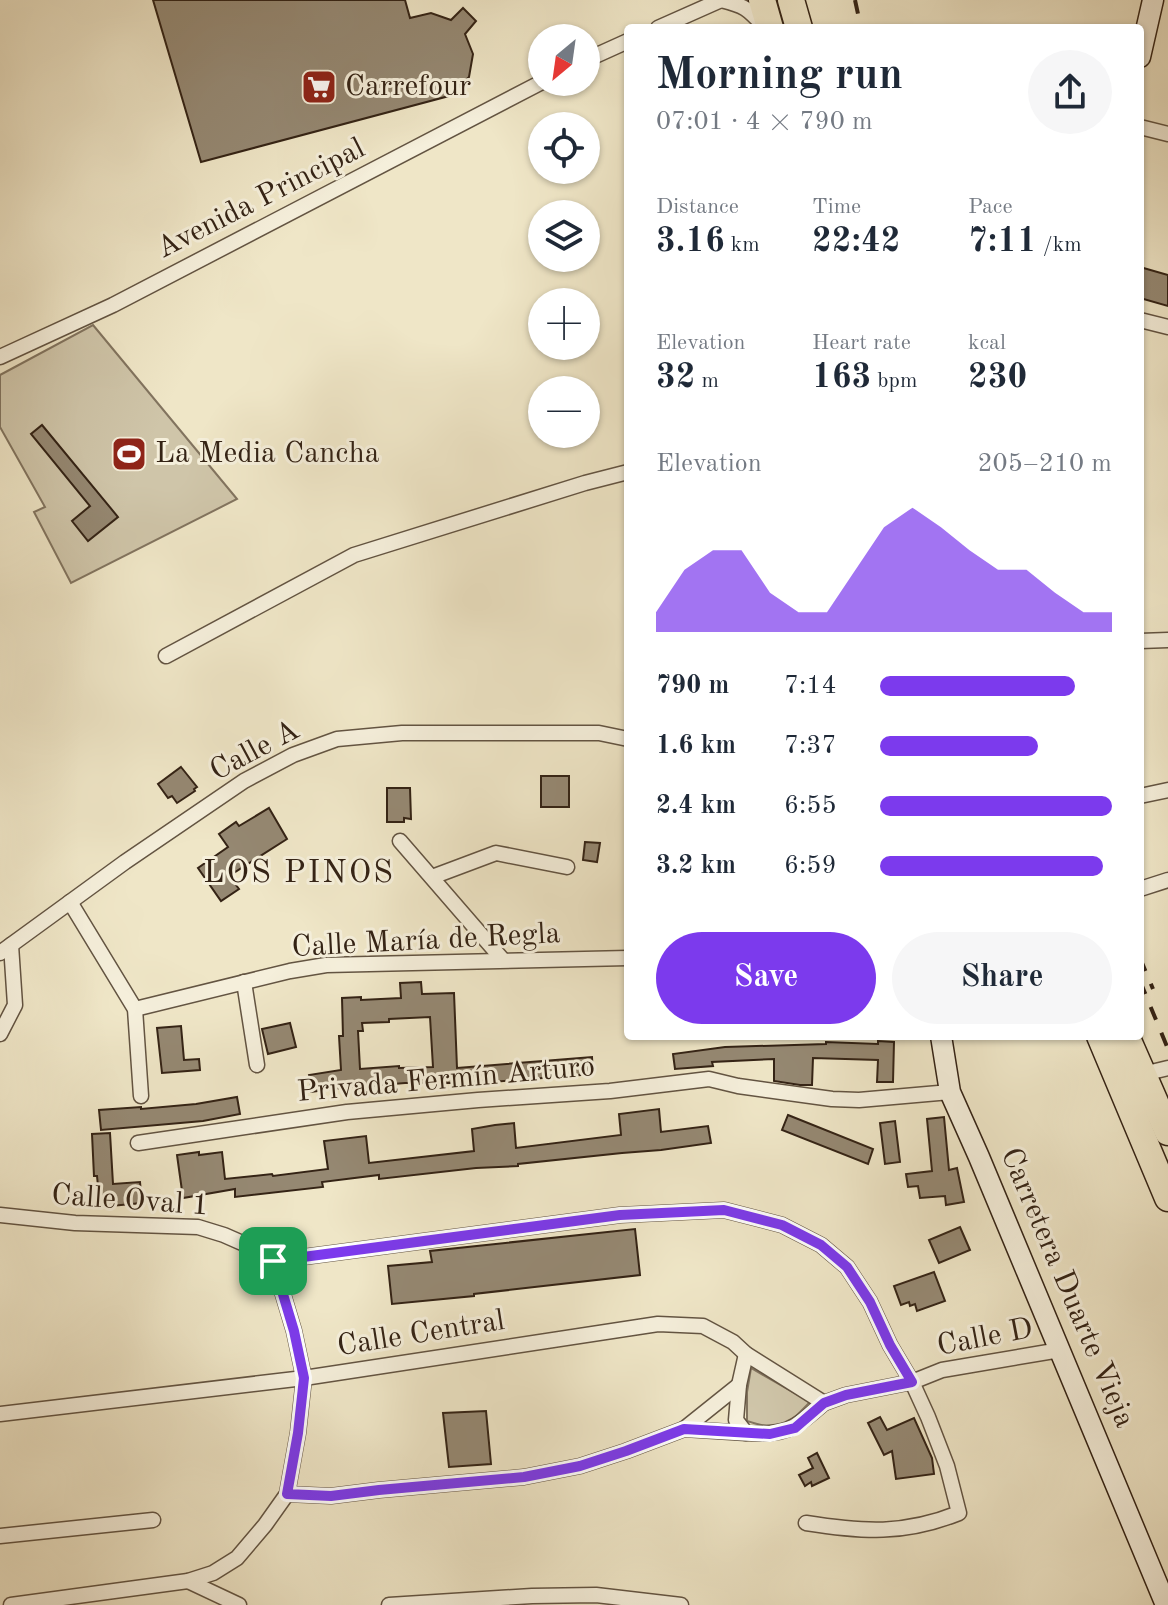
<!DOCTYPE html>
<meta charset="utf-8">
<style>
:root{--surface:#fff;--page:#f6f6f7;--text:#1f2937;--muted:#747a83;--accent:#7c3aed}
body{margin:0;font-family:"Old Standard TT",serif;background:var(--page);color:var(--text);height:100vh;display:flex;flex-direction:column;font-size:30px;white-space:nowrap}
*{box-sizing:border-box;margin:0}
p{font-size:26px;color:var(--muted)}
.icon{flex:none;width:44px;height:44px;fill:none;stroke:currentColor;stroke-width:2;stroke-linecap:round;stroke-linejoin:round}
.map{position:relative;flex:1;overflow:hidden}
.details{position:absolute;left:624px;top:24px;width:520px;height:1016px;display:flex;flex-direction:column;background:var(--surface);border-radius:8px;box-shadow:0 2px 6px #0004}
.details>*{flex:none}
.needle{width:52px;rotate:209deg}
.tools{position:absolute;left:528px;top:24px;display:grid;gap:16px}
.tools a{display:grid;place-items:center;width:72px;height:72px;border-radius:50%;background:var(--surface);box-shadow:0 2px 6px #0004;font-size:40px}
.pin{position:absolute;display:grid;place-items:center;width:68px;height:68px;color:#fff;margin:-34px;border-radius:16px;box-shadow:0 4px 12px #0006}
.round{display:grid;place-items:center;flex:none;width:84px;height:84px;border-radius:42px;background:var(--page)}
.overview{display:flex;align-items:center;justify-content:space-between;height:136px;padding:0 32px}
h1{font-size:44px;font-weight:600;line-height:60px}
.figures{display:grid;grid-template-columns:repeat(3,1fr);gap:12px;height:136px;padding:8px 32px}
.figures div{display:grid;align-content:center}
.figures b{font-size:34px;font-weight:600}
.figures small{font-size:22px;font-weight:400}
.figures p{font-size:22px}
.chart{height:224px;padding:16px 32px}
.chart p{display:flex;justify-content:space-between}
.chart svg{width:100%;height:144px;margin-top:8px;fill:var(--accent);opacity:.7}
.button{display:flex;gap:16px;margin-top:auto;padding:16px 32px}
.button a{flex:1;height:92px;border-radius:48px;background:var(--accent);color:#fff;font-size:32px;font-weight:600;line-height:92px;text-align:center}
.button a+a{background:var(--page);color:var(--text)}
ul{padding:0 32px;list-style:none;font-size:26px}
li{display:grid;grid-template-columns:128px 96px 1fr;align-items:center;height:60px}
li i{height:20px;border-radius:10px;background:var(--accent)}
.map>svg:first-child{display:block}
.green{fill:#cfc5a9;stroke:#82745f;stroke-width:2}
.building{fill:#958872;stroke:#342315;stroke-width:2;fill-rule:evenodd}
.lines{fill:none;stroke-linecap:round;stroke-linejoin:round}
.street-casing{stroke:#635442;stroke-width:17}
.secondary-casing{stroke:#342315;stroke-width:23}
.highway-casing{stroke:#342315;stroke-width:29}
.street{stroke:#f5efdb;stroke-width:14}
.secondary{stroke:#f5efdb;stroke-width:20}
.highway{stroke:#efe6c7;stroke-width:26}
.rail{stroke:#342315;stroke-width:4;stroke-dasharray:14 14;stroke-linecap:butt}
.route-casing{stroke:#fff;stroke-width:16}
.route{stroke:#7c3aed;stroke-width:10}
.labels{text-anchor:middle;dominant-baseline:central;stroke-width:6;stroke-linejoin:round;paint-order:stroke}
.poi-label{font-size:30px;fill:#342315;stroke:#f5efdb;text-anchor:start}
.street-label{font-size:30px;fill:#342315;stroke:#f5efdb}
.neighbourhood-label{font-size:32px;letter-spacing:2px;fill:#342315;stroke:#f5efdb}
</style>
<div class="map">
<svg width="1168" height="1605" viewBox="0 0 1168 1605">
<rect width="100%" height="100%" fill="#efe6c7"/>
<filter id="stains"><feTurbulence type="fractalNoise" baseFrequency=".0025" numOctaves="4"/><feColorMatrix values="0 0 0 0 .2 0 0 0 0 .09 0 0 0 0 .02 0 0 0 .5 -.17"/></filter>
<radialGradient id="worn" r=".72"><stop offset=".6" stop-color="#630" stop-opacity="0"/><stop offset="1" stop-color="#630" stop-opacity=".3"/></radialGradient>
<g class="green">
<polygon points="93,325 237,499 71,583 34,512 45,507 0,427 0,375"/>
<path d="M751,1368l59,34c-24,25 -28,30 -63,19v-29z"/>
</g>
<g class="building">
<polygon points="153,0 405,0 410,18 431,13 451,20 463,8 476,21 465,34 473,54 469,77 449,96 201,162"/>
<polygon points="1140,267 1168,275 1168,306 1140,298"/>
<polygon points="42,425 118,517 88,541 72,521 90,506 31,434"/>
<polygon points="181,767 197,787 194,789 195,791 177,803 172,796 168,798 158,784"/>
<rect x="541" y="776" width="28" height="31"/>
<polygon points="387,788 410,788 411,819 404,818 404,822 387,822"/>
<polygon points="269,808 287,839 229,876 239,889 221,901 198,868 228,847 219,834 236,822 239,826"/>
<polygon points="585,842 600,843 597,862 583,860"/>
<path d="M421,982l1,12 32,-1 3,75 135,-11 1,17 -138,11v-2h-50l-48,4v-1l-46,6 -2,-17 32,-5 -2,-34h4l-1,-38 19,-1v3l40,-2 -1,-15zM430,1017l3,50 -34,1v-2l-39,3 -2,-38h5l-1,-8 27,-1v-3z"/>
<polygon points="290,1023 296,1047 268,1054 262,1029"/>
<polygon points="181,1026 184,1060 199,1059 200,1070 162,1073 157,1028"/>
<polygon points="878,1041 894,1042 893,1082 877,1082 878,1060 813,1058 812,1085 800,1085 774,1081 774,1059 712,1062 713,1066 675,1069 673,1054 725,1047 826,1044 826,1042 878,1044"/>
<polygon points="237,1097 240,1114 203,1121 101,1130 99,1110 141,1107 141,1109 196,1104"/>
<polygon points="659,1109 661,1132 708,1126 711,1143 661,1150 622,1153 518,1164 518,1166 476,1168 379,1179 379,1175 322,1182 323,1187 235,1197 235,1189 183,1198 177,1155 199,1152 199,1155 222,1152 225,1179 272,1174 273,1176 328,1169 324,1141 366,1136 369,1163 474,1151 472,1129 495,1125 514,1123 516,1148 621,1135 619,1114"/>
<polygon points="788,1115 873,1149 868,1164 782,1130"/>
<polygon points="944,1117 949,1170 957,1168 964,1202 946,1205 945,1196 920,1198 918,1186 908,1187 906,1174 932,1171 927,1119"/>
<polygon points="895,1121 900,1162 885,1164 880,1123"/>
<polygon points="110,1133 113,1184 140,1182 142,1203 100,1207 97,1176 94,1176 92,1134"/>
<polygon points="960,1227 970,1250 939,1263 929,1240"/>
<polygon points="635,1229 640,1275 474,1294 474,1296 392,1304 388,1266 432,1262 430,1251"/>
<polygon points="934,1272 945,1301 917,1311 915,1304 910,1306 909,1302 901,1305 894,1286"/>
<polygon points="486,1411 491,1464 449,1467 443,1413"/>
<polygon points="880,1417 887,1430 914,1418 932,1458 934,1474 896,1479 892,1451 884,1455 868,1423"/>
<polygon points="817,1453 829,1478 812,1486 811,1482 805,1486 799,1475 813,1468 808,1458"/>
</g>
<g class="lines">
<defs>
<g id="street">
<path d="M721,0c24,6 26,8 43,26"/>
<polyline points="658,28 721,0"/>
<polyline points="586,60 628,41"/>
<polyline points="1140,127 1168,134"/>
<polyline points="1140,320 1168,327"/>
<polyline points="0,357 113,305 542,82"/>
<polyline points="1140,641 1168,640"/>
<polyline points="166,656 354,555 585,483 628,472"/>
<polyline points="1140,796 1168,790"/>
<polyline points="400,841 503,960"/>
<polyline points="432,877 496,853 567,867"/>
<polyline points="1140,889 1168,880"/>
<polyline points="70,902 135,1009 141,1096"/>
<polyline points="0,953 125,862 244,781 293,755 337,739 402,733 599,733 628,739"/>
<polyline points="244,982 257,1065"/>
<polyline points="135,1009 290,971 326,965 628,958"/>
<polyline points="0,1034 15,1005 11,945"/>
<polyline points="1143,1074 1168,1068"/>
<polyline points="138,1143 347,1112 478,1100 610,1091 709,1079 738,1086 832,1099 859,1100 950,1092"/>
<polyline points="0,1215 75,1223 198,1227 224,1235 249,1246 273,1261 294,1331 304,1378 298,1433 287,1494 265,1525 237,1558 213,1573 188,1581 11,1605"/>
<path d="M273,1261l347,-46 104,-5 58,15 39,20 26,22 23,35 20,43 22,37 16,35 19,49 12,47c-55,22 -96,19 -153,10"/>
<path d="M746,1354l-7,31 -3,35 10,13c42,2 46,-3 78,-30"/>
<polyline points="0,1414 304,1378 658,1324 703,1326 733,1342 746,1354 824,1403 846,1395 912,1382 942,1370 1060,1350"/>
<polyline points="684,1429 739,1385"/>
<polyline points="287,1494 331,1496 379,1490 524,1477 580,1466 626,1451 684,1429 746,1433"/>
<polyline points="0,1536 153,1520"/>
<polyline points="188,1581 239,1605"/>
<polyline points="389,1605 532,1596 596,1595 681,1605"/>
</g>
<g id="secondary">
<polyline points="1140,57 1153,0"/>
<polyline points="941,1036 950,1092 979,1157 1166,1605"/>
</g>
<g id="highway">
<polyline points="762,0 770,28"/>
<polyline points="791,0 799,28"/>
<polyline points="1100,1036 1168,1198"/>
<polyline points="1126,1036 1168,1132"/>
</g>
</defs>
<use href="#street" class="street-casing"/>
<use href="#secondary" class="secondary-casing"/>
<use href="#highway" class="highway-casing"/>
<use href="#street" class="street"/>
<use href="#secondary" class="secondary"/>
<use href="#highway" class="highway"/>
<g class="rail">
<polyline points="855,0 861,28"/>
<polyline points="1140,958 1153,989"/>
<polyline points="1140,981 1168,1049"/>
</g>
</g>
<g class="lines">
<defs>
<polygon id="route" points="724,1210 782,1225 821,1245 847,1267 870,1302 890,1345 912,1382 846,1395 824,1403 795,1428 770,1434 684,1429 626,1451 580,1466 524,1477 379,1490 331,1496 287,1494 298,1433 304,1378 294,1331 273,1261 620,1215"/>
</defs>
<use href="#route" class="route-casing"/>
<use href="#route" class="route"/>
</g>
<defs>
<symbol id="supermarket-square" viewBox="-11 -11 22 22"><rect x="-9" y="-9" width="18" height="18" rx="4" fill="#8f2418" stroke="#f5efdb"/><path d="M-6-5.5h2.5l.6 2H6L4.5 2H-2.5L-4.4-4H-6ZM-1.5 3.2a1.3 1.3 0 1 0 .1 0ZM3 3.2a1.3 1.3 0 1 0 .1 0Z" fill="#fff"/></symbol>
<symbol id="stadium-square" viewBox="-11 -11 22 22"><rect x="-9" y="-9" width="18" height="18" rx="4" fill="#8f2418" stroke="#f5efdb"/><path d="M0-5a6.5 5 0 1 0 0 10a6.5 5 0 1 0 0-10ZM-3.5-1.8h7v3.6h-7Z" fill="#fff"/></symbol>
</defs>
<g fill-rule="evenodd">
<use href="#supermarket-square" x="299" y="67" width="40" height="40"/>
<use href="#stadium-square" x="109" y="434" width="40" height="40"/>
</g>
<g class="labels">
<g class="poi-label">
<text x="345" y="87">Carrefour</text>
<text x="155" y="454">La Media Cancha</text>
</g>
<g class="street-label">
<text transform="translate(261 199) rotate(-27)">Avenida Principal</text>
<text transform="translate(255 751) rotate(-28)">Calle A</text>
<text transform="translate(426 941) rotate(-3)">Calle María de Regla</text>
<text transform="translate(446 1080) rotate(-5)">Privada Fermín Arturo</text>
<text transform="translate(130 1201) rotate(4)">Calle Oval 1</text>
<text transform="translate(1067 1288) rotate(67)">Carretera Duarte Vieja</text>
<text transform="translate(421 1334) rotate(-9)">Calle Central</text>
<text transform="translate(985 1338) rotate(-11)">Calle D</text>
</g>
<g class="neighbourhood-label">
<text x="299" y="874">LOS PINOS</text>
</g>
</g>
<rect width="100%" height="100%" filter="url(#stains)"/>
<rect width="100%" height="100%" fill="url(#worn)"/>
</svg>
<div class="tools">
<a><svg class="needle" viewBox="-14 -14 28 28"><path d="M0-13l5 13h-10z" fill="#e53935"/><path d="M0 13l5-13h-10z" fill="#747a83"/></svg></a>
<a><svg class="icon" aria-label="locate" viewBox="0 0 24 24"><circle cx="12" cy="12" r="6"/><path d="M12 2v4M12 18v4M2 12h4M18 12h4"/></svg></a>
<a><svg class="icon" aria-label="layers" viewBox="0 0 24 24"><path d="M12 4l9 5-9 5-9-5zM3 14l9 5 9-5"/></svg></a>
<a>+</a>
<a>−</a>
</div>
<div class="pin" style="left:273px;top:1261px;background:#1e9e55"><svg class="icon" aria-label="arrive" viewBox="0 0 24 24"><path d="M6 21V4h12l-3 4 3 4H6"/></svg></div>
<section class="details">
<div class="overview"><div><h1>Morning run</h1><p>07:01 · 4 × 790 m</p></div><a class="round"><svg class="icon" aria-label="share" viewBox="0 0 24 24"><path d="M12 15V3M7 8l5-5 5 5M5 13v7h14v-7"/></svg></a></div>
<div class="figures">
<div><p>Distance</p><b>3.16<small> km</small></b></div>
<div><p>Time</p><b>22:42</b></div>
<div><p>Pace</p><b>7:11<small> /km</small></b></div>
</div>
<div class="figures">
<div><p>Elevation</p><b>32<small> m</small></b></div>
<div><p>Heart rate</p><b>163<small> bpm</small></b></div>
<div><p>kcal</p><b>230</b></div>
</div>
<div class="chart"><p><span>Elevation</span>205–210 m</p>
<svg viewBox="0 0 160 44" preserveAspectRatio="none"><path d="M0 44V38L10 25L20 19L30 19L40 32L50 38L60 38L70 25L80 12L90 6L100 12L110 19L120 25L130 25L140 32L150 38L160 38V44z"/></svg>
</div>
<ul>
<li><b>790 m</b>7:14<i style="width:84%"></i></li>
<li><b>1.6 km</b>7:37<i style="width:68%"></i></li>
<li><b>2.4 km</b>6:55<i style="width:100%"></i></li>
<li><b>3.2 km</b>6:59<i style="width:96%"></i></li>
</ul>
<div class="button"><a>Save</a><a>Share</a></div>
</section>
</div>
